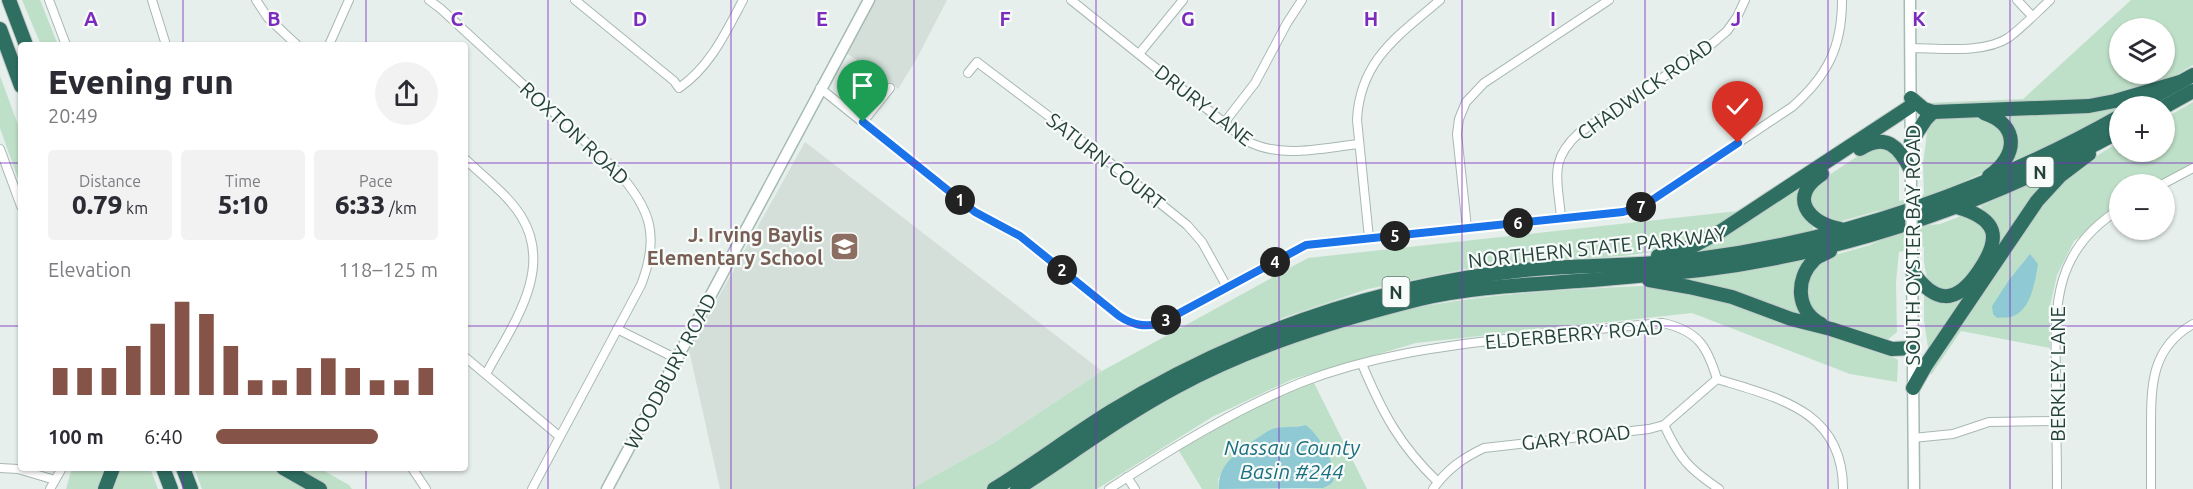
<!DOCTYPE html>
<meta charset="utf-8">
<style>
:root{--surface:#fff;--page:#f2f2f3;--text:#2b2b33;--muted:#7c7c81;--accent:#855347}
body{margin:0;font-family:Ubuntu,sans-serif;background:var(--page);color:var(--text);height:100vh;display:flex;flex-direction:column;font-size:22px;white-space:nowrap}
*{box-sizing:border-box;margin:0}
p{font-size:20px;color:var(--muted)}
.icon{flex:none;width:33px;height:33px;fill:none;stroke:currentColor;stroke-width:2;stroke-linecap:round;stroke-linejoin:round}
.map{position:relative;flex:1;overflow:hidden}
.details{position:absolute;left:18px;top:42px;width:450px;height:429px;display:flex;flex-direction:column;background:var(--surface);border-radius:6px;box-shadow:0 2px 4px #0004}
.details>*{flex:none}
.fabs{position:absolute;left:2109px;top:18px;display:grid;gap:12px}
.fabs a{display:grid;place-items:center;width:66px;height:66px;border-radius:50%;background:var(--surface);box-shadow:0 2px 4px #0004;font-size:30px}
.pin{position:absolute;display:grid;place-items:center;width:51px;height:51px;color:#fff;margin:-62px -26px;border-radius:50% 50% 50% 0;rotate:-45deg;box-shadow:0 0 6px #0007}
.pin .icon{rotate:45deg}
.km{position:absolute;width:30px;height:30px;margin:-15px;border-radius:50%;background:#222;color:#fff;font-size:16px;line-height:30px;text-align:center}
.round{display:grid;place-items:center;flex:none;width:63px;height:63px;border-radius:32px;background:var(--page)}
.head{display:flex;align-items:center;justify-content:space-between;height:102px;padding:0 30px}
h1{font-size:33px;font-weight:800;line-height:45px}
.figures{display:grid;grid-template-columns:repeat(3,1fr);gap:9px;height:102px;padding:6px 30px}
.figures div{display:grid;align-content:center;border-radius:6px;background:var(--page);text-align:center}
.figures b{font-size:26px;font-weight:800}
.figures small{font-size:16px;font-weight:400}
.figures p{font-size:16px}
.chart{height:168px;padding:12px 30px}
.chart p{display:flex;justify-content:space-between}
.chart svg{width:100%;height:108px;margin-top:6px;stroke:var(--accent);stroke-width:6}
ul{padding:0 30px;list-style:none;font-size:20px}
li{display:grid;grid-template-columns:96px 72px 1fr;align-items:center;height:45px}
li i{height:15px;border-radius:8px;background:var(--accent)}
.map>svg:first-child{display:block}
.built{fill:#d4dfda}
.green{fill:#bfe0c8;fill-rule:evenodd}
.water{fill:#8ec9d4}
.lines{fill:none;stroke-linecap:round;stroke-linejoin:round}
.minor-casing{stroke:#a8b8b2;stroke-width:10}
.secondary-casing{stroke:#a4bbb3;stroke-width:13}
.motorway-casing{stroke:#c2cac8;stroke-width:16}
.minor{stroke:#fff;stroke-width:8}
.secondary{stroke:#fff;stroke-width:10}
.motorway{stroke:#2f6f62;stroke-width:14}
.secondary-bridge-casing{stroke:#a4bbb3;stroke-width:13;stroke-linecap:butt}
.secondary-bridge{stroke:#fff;stroke-width:10}
.route-casing{stroke:#fff;stroke-width:12}
.route{stroke:#1a73e8;stroke-width:8}
.grid{fill:none;stroke:#7b2cbf;stroke-width:1.5;stroke-opacity:0.55}
.labels{text-anchor:middle;dominant-baseline:central;stroke-width:4.5;stroke-linejoin:round;paint-order:stroke}
.shield{fill:#f7fbf9;stroke:#637a73;stroke-width:1.5}
.shield-label{font-size:18px;font-weight:bold;fill:#24423a}
.street-label{font-size:20px;fill:#24423a;stroke:#f7fbf9}
.education-label{font-size:20px;font-weight:bold;fill:#785e54;stroke:#f7fbf9;text-anchor:end}
.water-label{font-size:21px;font-style:italic;fill:#1c6f80;stroke:#f7fbf9}
.grid-label{font-size:20px;text-anchor:middle;font-weight:bold;fill:#7b2cbf;stroke:#f7fbf9;stroke-width:4.5;stroke-linejoin:round;paint-order:stroke}
</style>
<div class="map">
<svg width="2193" height="489" viewBox="0 0 2193 489">
<rect width="100%" height="100%" fill="#e6efeb"/>
<g class="built">
<polygon points="873,0 947,0 917,58 898,89 845,52"/>
<polygon points="805,142 1102,371 995,442 911,489 720,489 689,350"/>
</g>
<g class="green">
<polygon points="22,0 40,0 58,45 41,45"/>
<path d="M2131,0h62v65l-22,13 -65,22 -178,8 -3,-5 98,-4zM2120,28h44v46h-44z"/>
<polygon points="0,76 21,133 21,187 0,128"/>
<polygon points="2193,102 2193,162 2158,184 2120,184 2119,209 2074,241 2057,275 2050,306 2050,348 1961,331 1931,375 1930,369 2037,207 2069,173 2119,142 2120,152 2164,152 2165,118"/>
<polygon points="2130,103 2125,106 2120,106 2119,110 2038,154 2010,163 2016,144 1991,113"/>
<polygon points="1900,104 1896,112 1699,240 1667,250 1623,256 1491,264 1368,289 1285,317 1206,353 985,489 911,489 995,442 1102,371 1308,258 1738,211"/>
<polygon points="1983,117 1996,122 2009,142 1994,168 1965,181 1945,193 1893,210 1877,211 1835,223 1825,222 1810,205 1810,195 1814,185 1870,148 1889,148 1899,162 1899,201 1924,194 1923,164 1928,125 1937,119"/>
<polygon points="2052,174 2054,175 1995,256 1981,206"/>
<polygon points="1811,179 1803,192 1813,225 1813,232 1742,246 1691,252"/>
<path d="M1961,216l10,1 15,10 2,24 -31,41 -25,-2c-7,-15 -9,-27 -8,-43l-25,5 -3,30 1,50 -11,9 -63,-19 -12,-8 -6,-34 9,-15 11,-7 45,-13 27,-12 25,-7 18,-2z"/>
<polygon points="1804,259 1806,265 1805,317 1681,279"/>
<path d="M1643,286l48,5 46,12 158,55 3,2 -1,22 -47,-8 -158,-61 -276,30 -123,36 -81,38 -115,72h-72c70,-46 139,-91 215,-126 17,-8 34,-13 51,-19 45,-17 93,-31 140,-39 70,-12 142,-16 212,-19z"/>
<path d="M1971,292l-42,62 -5,-33v-28c21,10 26,13 47,-1z"/>
<polygon points="1312,379 1367,489 1298,489 1323,488 1305,425 1272,430 1226,466 1218,479 1219,489 1202,489 1176,446"/>
<polygon points="72,468 108,468 99,489 66,489"/>
<polygon points="119,468 150,468 158,489 109,489"/>
<polygon points="194,468 271,468 309,489 202,489"/>
<polygon points="290,468 319,468 349,485 352,489 324,489"/>
</g>
<g class="water">
<path d="M2030,254l8,10c-3,18 -7,47 -27,53 -4,1 -10,0 -14,1l-4,-4 -1,-8 17,-26z"/>
<path d="M1305,425c12,6 32,40 29,54 -2,6 -7,7 -11,9l-104,1c-2,-24 19,-38 37,-50 5,-3 11,-8 16,-10 10,-3 22,-1 33,-4z"/>
</g>
<g class="lines">
<defs>
<g id="minor">
<polyline points="49,0 66,45"/>
<polyline points="152,0 166,45"/>
<polyline points="256,0 268,18 297,45"/>
<path d="M429,0l12,9 176,162c34,38 43,65 24,114l-109,204"/>
<path d="M575,0l99,81 5,7c31,-21 47,-56 64,-88"/>
<path d="M1071,0l176,141c34,18 75,7 112,3"/>
<polyline points="2017,0 2032,16"/>
<polyline points="329,45 349,0"/>
<path d="M1910,48c29,0 73,6 98,-10 15,-11 28,-25 42,-38"/>
<polyline points="1139,54 1183,0"/>
<polyline points="968,73 977,62 1099,154 1187,225 1202,242 1227,287"/>
<path d="M820,88l154,124 45,24 100,80c14,9 24,11 40,8l147,-79 317,-33 20,-6 149,-99c35,-31 50,-59 50,-107"/>
<polyline points="863,122 890,88"/>
<polyline points="1224,123 1255,83 1287,23 1302,0"/>
<polyline points="0,149 21,206"/>
<path d="M465,159c19,18 42,35 56,57 34,54 -10,111 -35,158"/>
<polyline points="2163,184 2193,168"/>
<path d="M1561,218c-3,-38 -13,-57 18,-85l128,-85 20,-17 10,-14 8,-17"/>
<polyline points="1467,228 1457,134 1459,119 1466,102 1484,83 1609,0"/>
<path d="M1369,238l-12,-118c3,-60 41,-84 83,-120"/>
<polyline points="617,329 677,359"/>
<polyline points="465,357 559,436"/>
<path d="M1362,364c20,48 38,82 76,118"/>
<path d="M1664,425c16,34 24,43 55,64"/>
<polyline points="1913,438 1953,434 1989,422 2056,421"/>
<polyline points="0,468 18,469 55,480"/>
<polyline points="412,468 426,489"/>
<polyline points="1127,477 1135,489"/>
<polyline points="50,489 62,468"/>
<path d="M1109,489c62,-40 123,-78 191,-106 69,-27 141,-37 214,-45 49,-5 99,-11 149,-15 35,8 44,23 54,56 62,19 126,32 126,110"/>
<path d="M1433,489c14,-20 30,-31 51,-41l165,-19 15,-4 53,-46"/>
<path d="M2057,489c0,-35 -1,-70 -1,-106 -1,-72 -6,-131 64,-174"/>
<path d="M2151,489c0,-20 0,-40 0,-60 0,-44 0,-81 42,-105"/>
</g>
<g id="secondary">
<polyline points="1910,0 1911,192"/>
<polyline points="1912,249 1914,489"/>
<polyline points="607,489 869,0"/>
</g>
<g id="motorway">
<polyline points="9,0 26,45"/>
<polyline points="0,29 21,86"/>
<polyline points="1911,98 1924,109 1933,112 2089,106 2115,101 2180,82"/>
<polyline points="2137,106 2193,75"/>
<polyline points="2164,107 2193,91"/>
<path d="M1984,113c36,12 34,43 5,63"/>
<polyline points="1911,142 1926,119 1933,112"/>
<path d="M1860,149c26,-17 39,-2 51,21"/>
<path d="M1822,174c-34,22 -15,49 18,55"/>
<polyline points="1658,256 1693,246 1721,231 1911,106"/>
<path d="M1912,271c23,33 44,34 67,0 23,-34 19,-52 -22,-64"/>
<polyline points="1649,280 1689,287 1732,297 1791,319 1831,329 1892,349 1913,348"/>
<path d="M1821,324c-25,-13 -26,-45 -7,-64 4,-4 11,-6 16,-9"/>
<polyline points="1913,388 1926,365 2037,201 2060,176 2089,154"/>
<polyline points="163,468 171,489"/>
<polyline points="183,468 191,489"/>
<polyline points="283,468 320,489"/>
<polyline points="105,489 113,468"/>
<path d="M994,489c39,-24 76,-52 116,-77 86,-53 184,-95 283,-119 46,-11 95,-20 143,-24 54,-4 109,-3 162,-10 147,-19 293,-70 422,-143"/>
<path d="M1017,489c53,-34 103,-72 159,-102 76,-41 160,-67 244,-88 51,-12 105,-14 158,-18 41,-3 82,-7 123,-11 147,-18 289,-68 419,-139"/>
</g>
</defs>
<use href="#minor" class="minor-casing"/>
<use href="#secondary" class="secondary-casing"/>
<use href="#motorway" class="motorway-casing"/>
<use href="#minor" class="minor"/>
<use href="#secondary" class="secondary"/>
<use href="#motorway" class="motorway"/>
<defs>
<polyline id="secondary-bridge" points="1911,192 1912,249"/>
</defs>
<use href="#secondary-bridge" class="secondary-bridge-casing"/>
<use href="#secondary-bridge" class="secondary-bridge"/>
</g>
<g class="lines">
<defs>
<path id="route" d="M863,122l112,90 45,24 99,80c14,9 24,11 40,8l147,-79 317,-33 20,-6 95,-63"/>
</defs>
<use href="#route" class="route-casing"/>
<use href="#route" class="route"/>
</g>
<path class="grid" d="M183,0v45M366,0v45M548,0v489M731,0v489M914,0v489M1096,0v489M1279,0v489M1462,0v489M1645,0v489M1828,0v489M2010,0v489M0,163h21M465,163h1728M0,326h21M465,326h1728M183,468v21M366,468v21"/>
<defs>
<symbol id="school-square" viewBox="-11 -11 22 22"><rect x="-9" y="-9" width="18" height="18" rx="4" fill="#8d6e63" stroke="#f7fbf9"/><path d="M0-5L7-2L0 1L-7-2ZM-4 1L0 2.5L4 1V4Q0 6-4 4Z" fill="#fff"/></symbol>
</defs>
<g fill-rule="evenodd">
<use href="#school-square" x="828" y="230" width="33" height="33"/>
</g>
<g class="labels">
<g class="shield">
<rect x="2026.5" y="157" width="27" height="30" rx="4.5"/>
<rect x="1382.5" y="277" width="27" height="30" rx="4.5"/>
</g>
<g class="shield-label">
<text x="2040" y="172">N</text>
<text x="1396" y="292">N</text>
</g>
<g class="street-label">
<text transform="translate(1645 89) rotate(-35)">CHADWICK ROAD</text>
<text transform="translate(1204 105) rotate(38)">DRURY LANE</text>
<text transform="translate(575 133) rotate(43)">ROXTON ROAD</text>
<text transform="translate(1106 161) rotate(38)">SATURN COURT</text>
<text transform="translate(1912 245) rotate(-90)">SOUTH OYSTER BAY ROAD</text>
<text transform="translate(1597 247) rotate(-6)">NORTHERN STATE PARKWAY</text>
<text transform="translate(1574 334) rotate(-5)">ELDERBERRY ROAD</text>
<text transform="translate(670 371) rotate(-62)">WOODBURY ROAD</text>
<text transform="translate(2057 374) rotate(-90)">BERKLEY LANE</text>
<text transform="translate(1576 437) rotate(-6)">GARY ROAD</text>
</g>
<g class="education-label">
<text x="823" y="234">J. Irving Baylis<tspan x="823" dy="23">Elementary School</tspan></text>
</g>
<g class="water-label">
<text x="1292" y="447">Nassau County<tspan x="1292" dy="24">Basin #244</tspan></text>
</g>
</g>
<g class="grid-label">
<text x="91" y="26">A</text>
<text x="274" y="26">B</text>
<text x="457" y="26">C</text>
<text x="640" y="26">D</text>
<text x="822" y="26">E</text>
<text x="1005" y="26">F</text>
<text x="1188" y="26">G</text>
<text x="1371" y="26">H</text>
<text x="1553" y="26">I</text>
<text x="1736" y="26">J</text>
<text x="1919" y="26">K</text>
</g>
</svg>
<div class="fabs">
<a><svg class="icon" aria-label="layers" viewBox="0 0 24 24"><path d="M12 4l9 5-9 5-9-5zM3 14l9 5 9-5"/></svg></a>
<a>+</a>
<a>−</a>
</div>
<div class="pin" style="left:863px;top:122px;background:#1e9e55"><svg class="icon" aria-label="arrive" viewBox="0 0 24 24"><path d="M6 21V4h12l-3 4 3 4H6"/></svg></div>
<div class="pin" style="left:1738px;top:143px;background:#d93025"><svg class="icon" aria-label="check" viewBox="0 0 24 24"><path d="M5 12l5 5 9-10"/></svg></div>
<b class="km" style="left:960px;top:200px">1</b>
<b class="km" style="left:1062px;top:270px">2</b>
<b class="km" style="left:1166px;top:320px">3</b>
<b class="km" style="left:1275px;top:262px">4</b>
<b class="km" style="left:1395px;top:236px">5</b>
<b class="km" style="left:1518px;top:223px">6</b>
<b class="km" style="left:1641px;top:207px">7</b>
<section class="details">
<div class="head"><div><h1>Evening run</h1><p>20:49</p></div><a class="round"><svg class="icon" aria-label="share" viewBox="0 0 24 24"><path d="M12 15V3M7 8l5-5 5 5M5 13v7h14v-7"/></svg></a></div>
<div class="figures">
<div><p>Distance</p><b>0.79<small> km</small></b></div>
<div><p>Time</p><b>5:10</b></div>
<div><p>Pace</p><b>6:33<small> /km</small></b></div>
</div>
<div class="chart"><p><span>Elevation</span>118–125 m</p>
<svg viewBox="0 0 160 44" preserveAspectRatio="none"><path d="M5 44V33M15 44V33M25 44V33M35 44V24M45 44V15M55 44V6M65 44V11M75 44V24M85 44V38M95 44V38M105 44V33M115 44V29M125 44V33M135 44V38M145 44V38M155 44V33"/></svg>
</div>
<ul>
<li><b>100 m</b>6:40<i style="width:73%"></i></li>
</ul>
</section>
</div>
